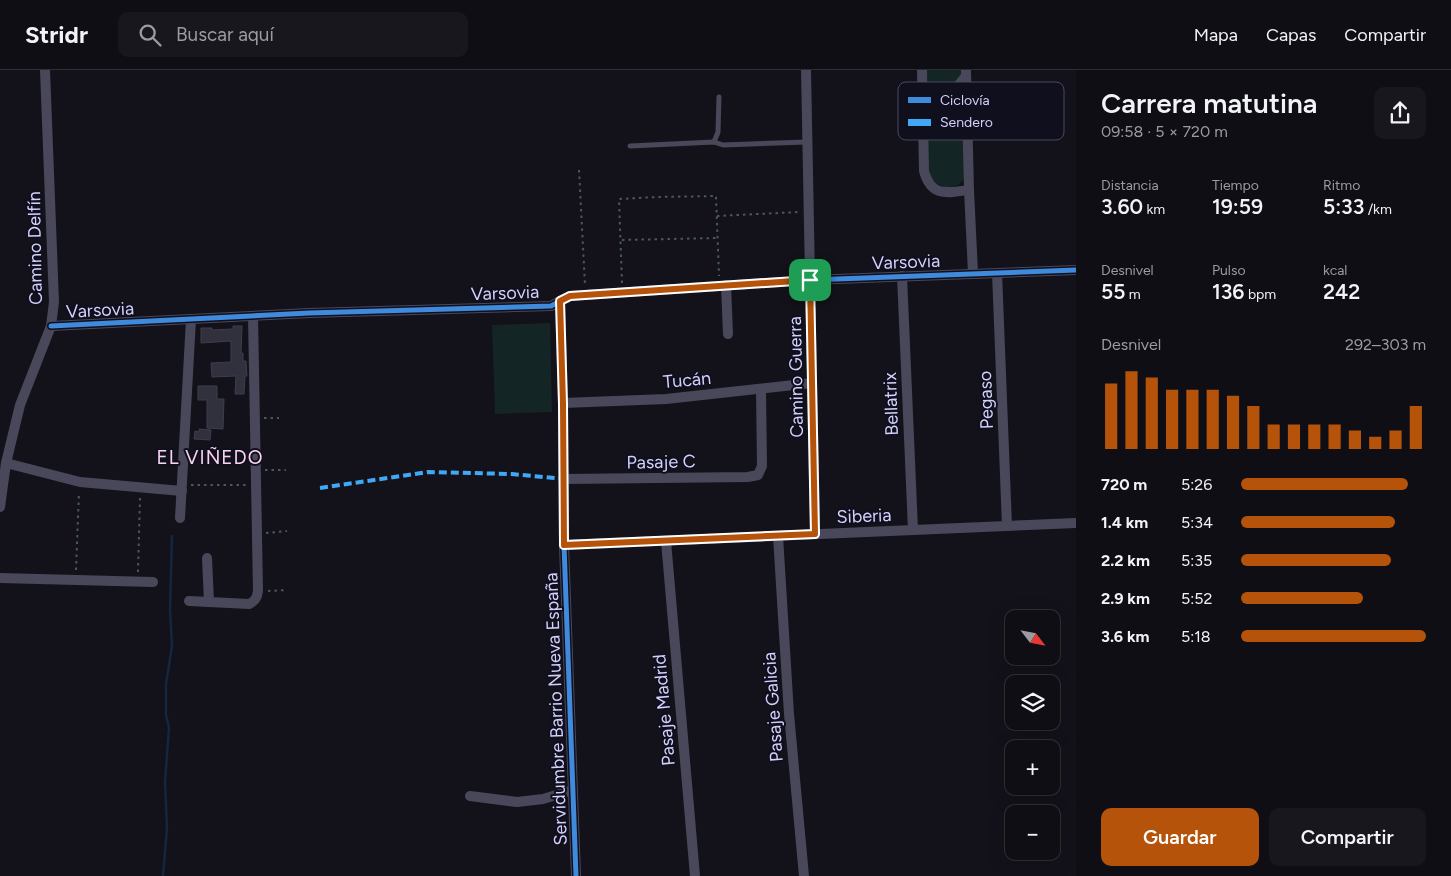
<!DOCTYPE html>
<html lang="es">
<meta charset="utf-8">
<style>
:root{--surface:#0e0e14;--page:#17171d;--text:#f1f3f6;--muted:#9b9ca0;--line:#2e2e34;--accent:#b45309}
body{margin:0;font-family:Figtree,sans-serif;background:var(--page);color:var(--text);height:100vh;display:flex;flex-direction:column;font-size:19px;white-space:nowrap}
*{box-sizing:border-box;margin:0}
p{font-size:16px;color:var(--muted)}
.icon{flex:none;width:28px;height:28px;fill:none;stroke:currentColor;stroke-width:2;stroke-linecap:round;stroke-linejoin:round}
.map{position:relative;flex:1;overflow:hidden}
.drawer{display:flex;flex-direction:column;background:var(--surface);width:375px}
.drawer>*{flex:none}
.needle{width:32px;rotate:122deg}
.fabs{position:absolute;left:1005px;top:540px;display:grid;gap:10px}
.fabs a{display:grid;place-items:center;width:55px;height:55px;border-radius:10px;background:var(--surface);box-shadow:0 5px 20px #0002,0 0 0 1px var(--line);font-size:25px}
.pin{position:absolute;display:grid;place-items:center;width:42px;height:42px;color:#fff;margin:-21px;border-radius:10px;box-shadow:0 2px 8px #0006}
.round{display:grid;place-items:center;flex:none;width:52px;height:52px;border-radius:10px;background:var(--page)}
.overview{display:flex;align-items:center;justify-content:space-between;height:85px;padding:0 25px}
h1{font-size:28px;font-weight:600;line-height:38px}
.figures{display:grid;grid-template-columns:repeat(3,1fr);gap:8px;height:85px;padding:5px 25px}
.figures div{display:grid;align-content:center}
.figures b{font-size:21px;font-weight:600}
.figures small{font-size:14px;font-weight:400}
.figures p{font-size:14px}
.chart{height:140px;padding:10px 25px}
.chart p{display:flex;justify-content:space-between}
.chart svg{width:100%;height:90px;margin-top:5px;stroke:var(--accent);stroke-width:6}
.action{display:flex;gap:10px;margin-top:auto;padding:10px 25px}
.action a{flex:1;height:58px;border-radius:10px;background:var(--accent);color:#fff;font-size:20px;font-weight:600;line-height:58px;text-align:center}
.action a+a{background:var(--page);color:var(--text)}
ul{padding:0 25px;list-style:none;font-size:16px}
li{display:grid;grid-template-columns:80px 60px 1fr;align-items:center;height:38px}
li i{height:12px;border-radius:6px;background:var(--accent)}
header{display:flex;align-items:center;gap:30px;box-sizing:border-box;height:70px;padding:0 25px;background:var(--surface);border-bottom:1px solid var(--line)}
header strong{font-size:24px}
nav{display:flex;gap:28px;margin-inline-start:auto;font-size:18px}
.search{width:350px;height:45px;background:var(--page);display:flex;align-items:center;gap:12px;box-sizing:border-box;padding:0 18px;border-radius:10px;color:var(--muted);font-size:19px}
main{display:flex;flex:1;min-height:0}
.map>svg:first-child{display:block}
.park{fill:#132524}
.lines{fill:none;stroke-linecap:round;stroke-linejoin:round}
.stream{stroke:#14273f;stroke-width:2.5}
.building{fill:#31303d;stroke:#3e3d4d}
.path{stroke:#4a5761;stroke-width:2;stroke-dasharray:2.5 4;stroke-linecap:butt}
.lane{stroke:#49485a;stroke-width:5}
.street{stroke:#49485a;stroke-width:10}
.quiet{stroke:#3fa9f5;stroke-width:4;stroke-dasharray:8 4;stroke-linecap:butt}
.cycleway-casing{stroke:#100f1e;stroke-width:8}
.cycleway{stroke:#408adc;stroke-width:5}
.route-casing{stroke:#fff;stroke-width:10}
.route{stroke:#b45309;stroke-width:6}
.labels{text-anchor:middle;dominant-baseline:central;stroke-width:4;stroke-linejoin:round;paint-order:stroke}
.street-label{font-size:18px;fill:#d3d1fa;stroke:#100f1e}
.neighbourhood-label{font-size:19px;letter-spacing:1px;fill:#fad3ef;stroke:#100f1e}
.key{fill:#100f1e;stroke:#4a4960;stroke-width:1}
.key-label{font-size:14px;fill:#d3d1fa}
</style>
<header>
<strong>Stridr</strong>
<div class="search"><svg class="icon" aria-label="search" viewBox="0 0 24 24"><circle cx="10" cy="10" r="6"/><path d="M15 15l6 6"/></svg>Buscar aquí</div>
<nav><a>Mapa</a><a>Capas</a><a>Compartir</a></nav>
</header>
<main>
<div class="map">
<svg width="1076" height="806" viewBox="0 0 1076 806">
<rect width="100%" height="100%" fill="#13121a"/>
<g class="park">
<polygon points="927,0 963,0 962,3 929,48 927,44"/>
<polygon points="961,19 962,20 964,109 958,115 945,118 933,111 930,107 927,83 928,70 935,55"/>
<polygon points="550,253 552,342 495,344 492,255"/>
</g>
<g class="lines">
<polyline class="stream" points="163,806 167,758 165,712 169,658 166,645 166,614 172,576 170,540 172,466"/>
</g>
<g class="building">
<polygon points="233,256 242,256 241,283 243,283 243,291 246,291 247,306 245,306 244,324 235,324 236,306 212,307 211,293 231,292 231,271 201,273 201,258 212,258 212,260 233,259"/>
<polygon points="198,316 217,316 217,329 224,329 223,359 207,358 207,330 198,330"/>
<polygon points="199,359 211,360 210,370 194,369 195,361 199,362"/>
</g>
<g class="lines">
<g class="path">
<polyline points="579,100 585,215"/>
<polyline points="717,146 799,142"/>
<polyline points="622,170 717,168"/>
<polyline points="622,213 619,129 657,127 716,126 719,206"/>
<polyline points="264,348 279,348"/>
<polyline points="265,400 286,400"/>
<polyline points="191,415 246,415"/>
<polyline points="266,463 287,461"/>
<polyline points="76,500 79,422"/>
<polyline points="138,502 140,427"/>
<polyline points="268,521 286,520"/>
</g>
<g class="lane">
<polyline points="714,72 718,62 719,27"/>
<polyline points="630,76 714,72 723,75 807,72"/>
</g>
<g class="street">
<polyline points="806,0 815,464"/>
<path d="M922,0l2,101c7,26 22,22 45,19"/>
<polyline points="966,0 969,120 973,203"/>
<polyline points="923,63 945,32 966,6"/>
<polyline points="997,203 1007,456"/>
<polyline points="902,206 913,460"/>
<polyline points="726,215 728,264"/>
<polyline points="560,231 563,333 564,475 576,806"/>
<polyline points="51,256 309,243 551,236 570,226 810,210 1076,200"/>
<polyline points="563,333 666,329 812,313"/>
<polyline points="6,393 80,412 182,421"/>
<polyline points="564,409 748,407 758,405 762,396 761,319"/>
<polyline points="0,437 6,393 20,335 51,256 54,232 45,0"/>
<polyline points="180,448 191,249"/>
<polyline points="778,466 789,644 804,806"/>
<polyline points="666,471 695,806"/>
<polyline points="564,475 1076,453"/>
<polyline points="207,488 209,532"/>
<polyline points="0,508 153,512"/>
<path d="M189,531l60,3c6,-3 8,-6 9,-13l-5,-275"/>
<polyline points="470,726 517,732 543,729 573,720"/>
</g>
<polyline class="quiet" points="320,418 428,402 512,404 564,409"/>
<defs>
<g id="cycleway">
<polyline points="560,231 563,333 564,475 576,806"/>
<polyline points="51,256 309,243 551,236 570,226 810,210 1076,200"/>
</g>
</defs>
<use href="#cycleway" class="cycleway-casing"/>
<use href="#cycleway" class="cycleway"/>
</g>
<g class="lines">
<defs>
<polygon id="route" points="810,210 815,464 564,475 563,334 560,231 570,226"/>
</defs>
<use href="#route" class="route-casing"/>
<use href="#route" class="route"/>
</g>
<g class="labels">
<g class="street-label">
<text transform="translate(35 178) rotate(-91)">Camino Delfín</text>
<text transform="translate(906 192) rotate(-2)">Varsovia</text>
<text transform="translate(505 223) rotate(-2)">Varsovia</text>
<text transform="translate(100 240) rotate(-3)">Varsovia</text>
<text transform="translate(796 307) rotate(-91)">Camino Guerra</text>
<text transform="translate(687 310) rotate(-5)">Tucán</text>
<text transform="translate(986 330) rotate(-92)">Pegaso</text>
<text transform="translate(891 334) rotate(-92)">Bellatrix</text>
<text transform="translate(661 392) rotate(-1)">Pasaje C</text>
<text transform="translate(864 446) rotate(-2)">Siberia</text>
<text transform="translate(773 637) rotate(-94)">Pasaje Galicia</text>
<text transform="translate(556 639) rotate(-92)">Servidumbre Barrio Nueva España</text>
<text transform="translate(664 640) rotate(-95)">Pasaje Madrid</text>
</g>
<g class="neighbourhood-label">
<text x="210" y="387">EL VIÑEDO</text>
</g>
</g>
<rect x="898" y="12" width="166" height="58" rx="8" class="key"/>
<rect x="908" y="27" width="23" height="6" fill="#408adc"/>
<rect x="908" y="49" width="23" height="7" fill="#3fa9f5"/>
<g class="key-label">
<text x="940" y="35">Ciclovía</text>
<text x="940" y="57">Sendero</text>
</g>
</svg>
<div class="fabs">
<a><svg class="needle" viewBox="-14 -14 28 28"><path d="M0-13l5 13h-10z" fill="#e53935"/><path d="M0 13l5-13h-10z" fill="#9b9ca0"/></svg></a>
<a><svg class="icon" aria-label="layers" viewBox="0 0 24 24"><path d="M12 4l9 5-9 5-9-5zM3 14l9 5 9-5"/></svg></a>
<a>+</a>
<a>−</a>
</div>
<div class="pin" style="left:810px;top:210px;background:#1e9e55"><svg class="icon" aria-label="arrive" viewBox="0 0 24 24"><path d="M6 21V4h12l-3 4 3 4H6"/></svg></div>
</div>
<section class="drawer">
<div class="overview"><div><h1>Carrera matutina</h1><p>09:58 · 5 × 720 m</p></div><a class="round"><svg class="icon" aria-label="share" viewBox="0 0 24 24"><path d="M12 15V3M7 8l5-5 5 5M5 13v7h14v-7"/></svg></a></div>
<div class="figures">
<div><p>Distancia</p><b>3.60<small> km</small></b></div>
<div><p>Tiempo</p><b>19:59</b></div>
<div><p>Ritmo</p><b>5:33<small> /km</small></b></div>
</div>
<div class="figures">
<div><p>Desnivel</p><b>55<small> m</small></b></div>
<div><p>Pulso</p><b>136<small> bpm</small></b></div>
<div><p>kcal</p><b>242</b></div>
</div>
<div class="chart"><p><span>Desnivel</span>292–303 m</p>
<svg viewBox="0 0 160 44" preserveAspectRatio="none"><path d="M5 44V12M15 44V6M25 44V9M35 44V15M45 44V15M55 44V15M65 44V18M75 44V23M85 44V32M95 44V32M105 44V32M115 44V32M125 44V35M135 44V38M145 44V35M155 44V23"/></svg>
</div>
<ul>
<li><b>720 m</b>5:26<i style="width:90%"></i></li>
<li><b>1.4 km</b>5:34<i style="width:83%"></i></li>
<li><b>2.2 km</b>5:35<i style="width:81%"></i></li>
<li><b>2.9 km</b>5:52<i style="width:66%"></i></li>
<li><b>3.6 km</b>5:18<i style="width:100%"></i></li>
</ul>
<div class="action"><a>Guardar</a><a>Compartir</a></div>
</section>
</main>
